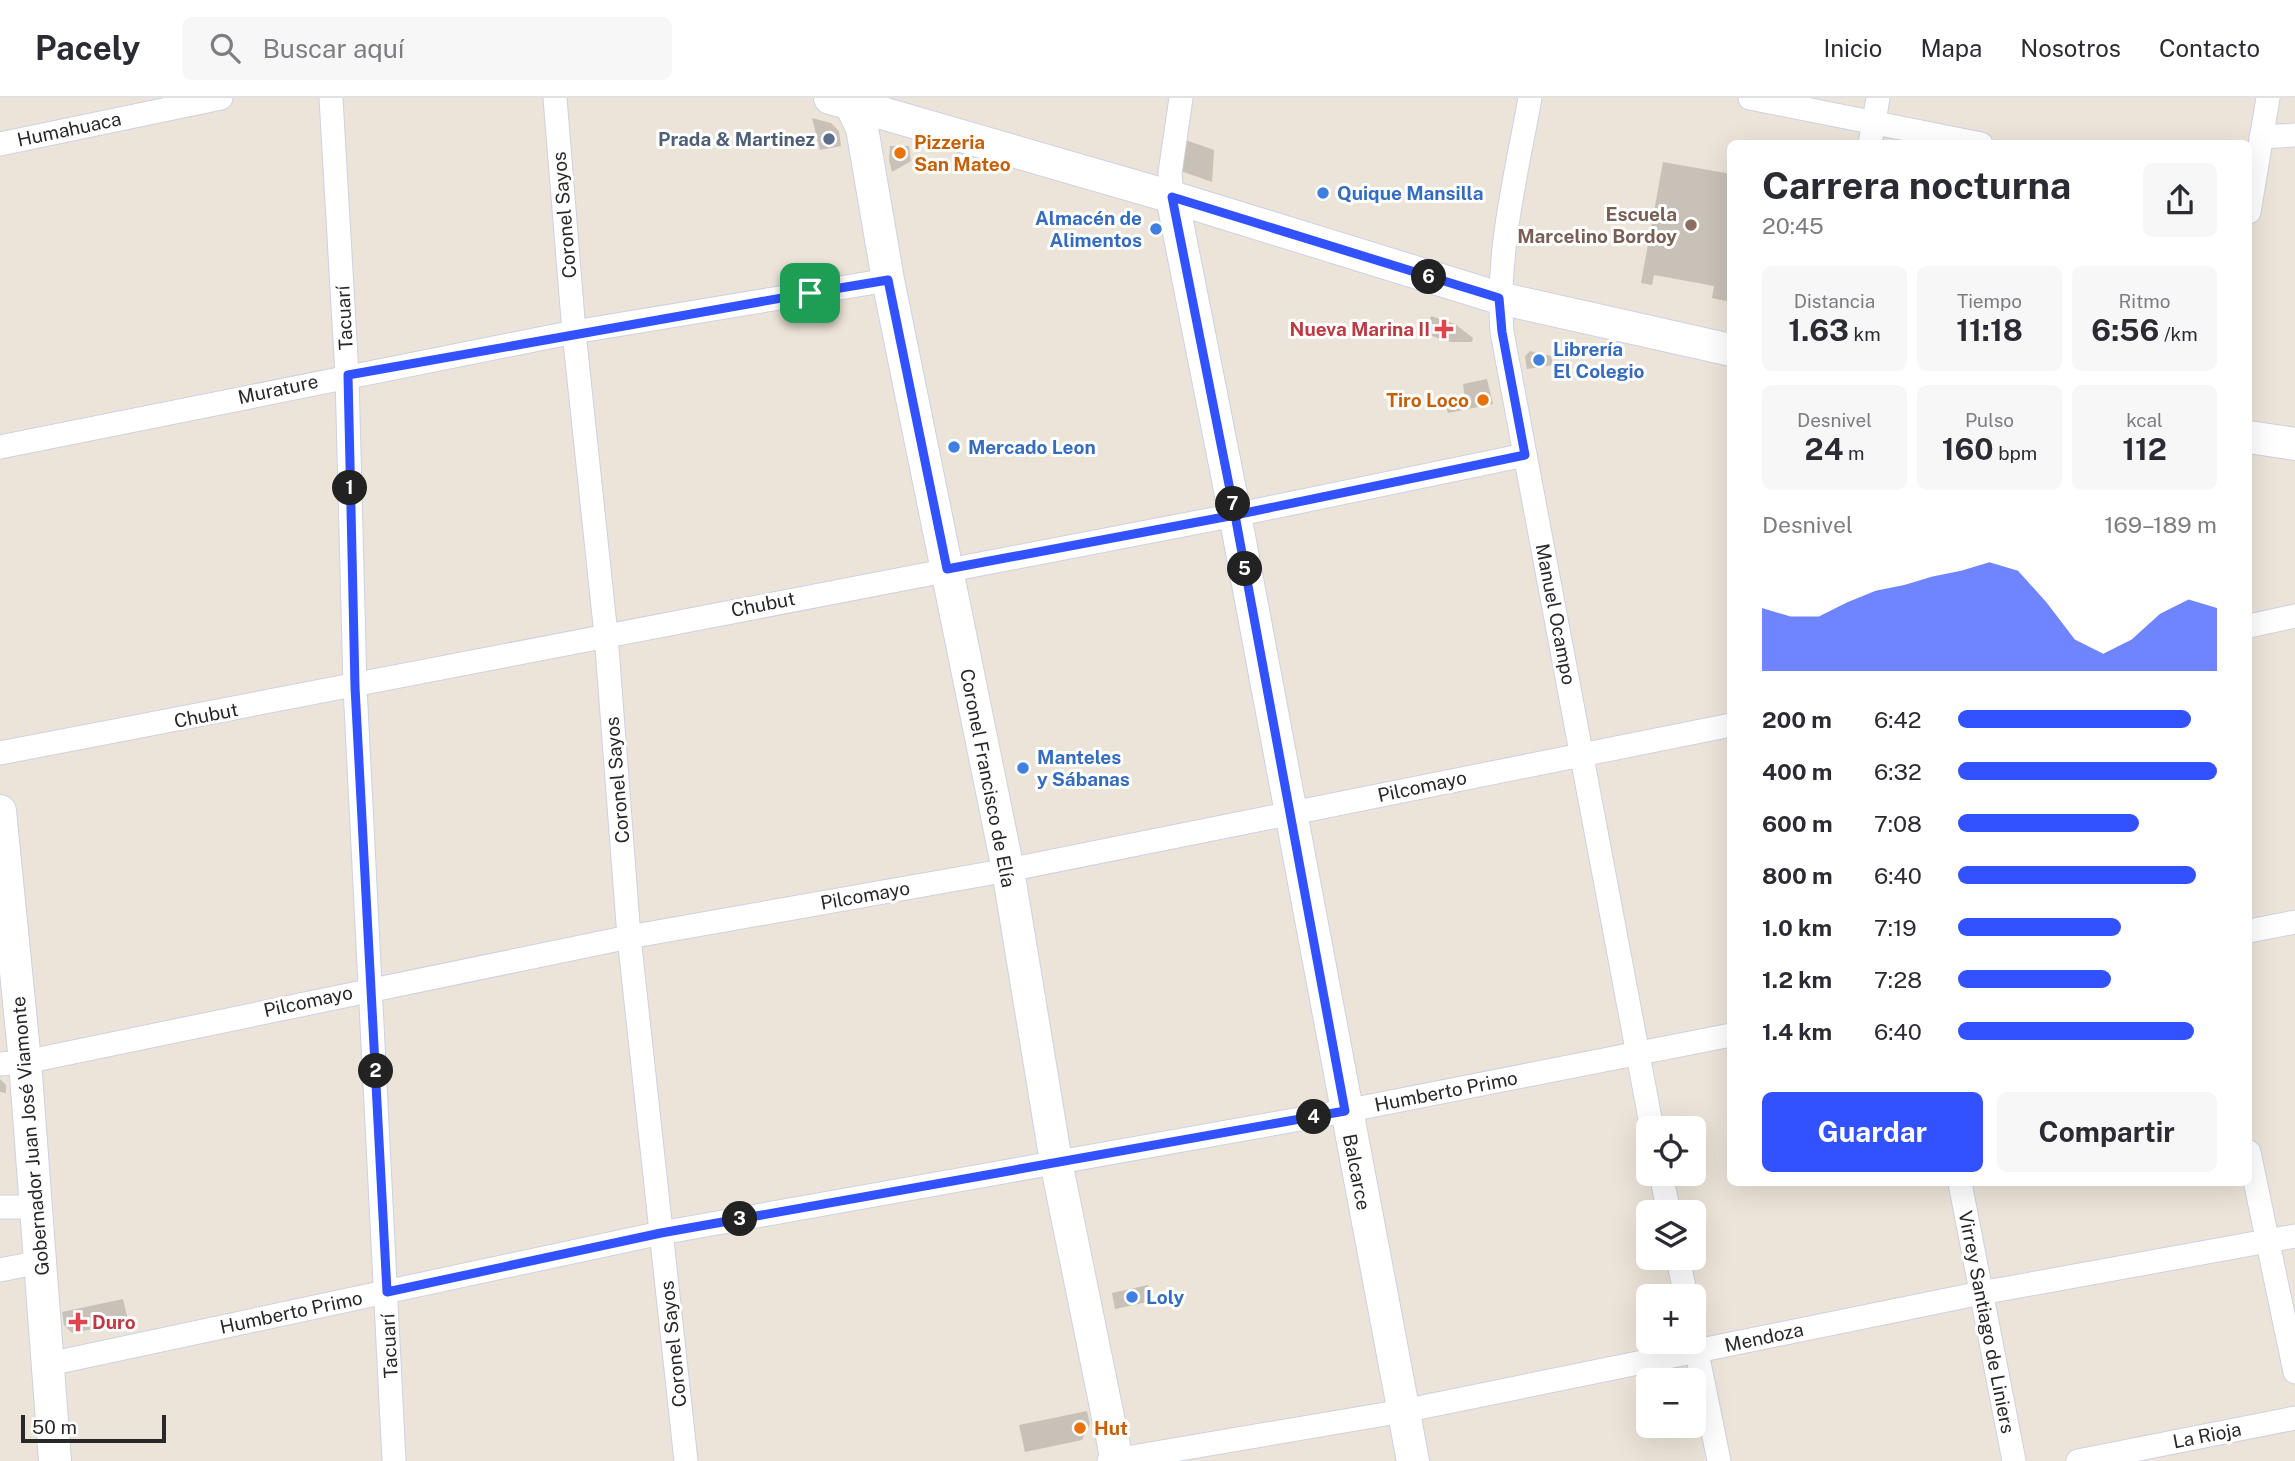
<!DOCTYPE html>
<html lang="es">
<meta charset="utf-8">
<style>
:root{--surface:#fff;--page:#f7f7f7;--text:#2b2b33;--muted:#7c7c81;--line:#e1e1e2;--accent:#3252ff}
body{margin:0;font-family:"Public Sans",sans-serif;background:var(--page);color:var(--text);height:100vh;display:flex;flex-direction:column;font-size:26px;white-space:nowrap}
*{box-sizing:border-box;margin:0}
p{font-size:23px;color:var(--muted)}
.icon{flex:none;width:38px;height:38px;fill:none;stroke:currentColor;stroke-width:2;stroke-linecap:round;stroke-linejoin:round}
.map{position:relative;flex:1;overflow:hidden}
.sheet{position:absolute;left:1727px;top:42px;width:525px;height:1046px;display:flex;flex-direction:column;background:var(--surface);border-radius:10px;box-shadow:0 7px 28px #0002}
.sheet>*{flex:none}
.fabs{position:absolute;left:1636px;top:1018px;display:grid;gap:14px}
.fabs a{display:grid;place-items:center;width:70px;height:70px;border-radius:10px;background:var(--surface);box-shadow:0 7px 28px #0002;font-size:35px}
.scale{position:absolute;left:21px;bottom:18px;width:145px;box-sizing:border-box;padding-left:7px;border:4px solid #282828;border-top:0;font-size:19px;line-height:24px;white-space:nowrap;color:#282828;-webkit-text-stroke:5px #fff;paint-order:stroke}
.pin{position:absolute;display:grid;place-items:center;width:60px;height:60px;color:#fff;margin:-30px;border-radius:14px;box-shadow:0 4px 10px #0006}
.km{position:absolute;width:35px;height:35px;margin:-18px;border-radius:50%;background:#222;color:#fff;font-size:19px;line-height:35px;text-align:center}
.round{display:grid;place-items:center;flex:none;width:74px;height:74px;border-radius:10px;background:var(--page)}
.head{display:flex;align-items:center;justify-content:space-between;height:119px;padding:0 35px}
h1{font-size:38px;font-weight:700;line-height:52px}
.figures{display:grid;grid-template-columns:repeat(3,1fr);gap:10px;height:119px;padding:7px 35px}
.figures div{display:grid;align-content:center;border-radius:10px;background:var(--page);text-align:center}
.figures b{font-size:30px;font-weight:700}
.figures small{font-size:19px;font-weight:400}
.figures p{font-size:19px}
.chart{height:196px;padding:14px 35px}
.chart p{display:flex;justify-content:space-between}
.chart svg{width:100%;height:126px;margin-top:7px;fill:var(--accent);opacity:.7}
.button{display:flex;gap:14px;margin-top:auto;padding:14px 35px}
.button a{flex:1;height:80px;border-radius:10px;background:var(--accent);color:#fff;font-size:28px;font-weight:700;line-height:80px;text-align:center}
.button a+a{background:var(--page);color:var(--text)}
ul{padding:0 35px;list-style:none;font-size:23px}
li{display:grid;grid-template-columns:112px 84px 1fr;align-items:center;height:52px}
li i{height:18px;border-radius:9px;background:var(--accent)}
header{display:flex;align-items:center;gap:42px;box-sizing:border-box;height:98px;padding:0 35px;background:var(--surface);border-bottom:2px solid var(--line)}
header strong{font-size:33px}
nav{display:flex;gap:38px;margin-inline-start:auto;font-size:24px}
.search{width:490px;height:63px;background:var(--page);display:flex;align-items:center;gap:18px;box-sizing:border-box;padding:0 24px;border-radius:10px;color:var(--muted);font-size:26px}
.map>svg:first-child{display:block}
.building{fill:#c7c1b8}
.lines{fill:none;stroke-linecap:round;stroke-linejoin:round}
.street-casing{stroke:#cdd1e3;stroke-width:25}
.secondary-casing{stroke:#cdd1e3;stroke-width:34}
.street{stroke:#fff;stroke-width:23}
.secondary{stroke:#fff;stroke-width:32}
.route-casing{stroke:#fff;stroke-width:14}
.route{stroke:#3252ff;stroke-width:9}
.service-dot{fill:#5c6f8a;stroke:#fff;stroke-width:2.5}
.food-dot{fill:#e8710a;stroke:#fff;stroke-width:2.5}
.shop-dot{fill:#3f7fe0;stroke:#fff;stroke-width:2.5}
.education-dot{fill:#8d6e63;stroke:#fff;stroke-width:2.5}
.health-dot{fill:#e0444e;stroke:#fff;stroke-width:2.5}
.labels{text-anchor:middle;dominant-baseline:central;stroke-width:6;stroke-linejoin:round;paint-order:stroke}
.street-label{font-size:19px;fill:#282828;stroke:#fff}
.service-label{font-size:19px;font-weight:bold;fill:#4e5e75;stroke:#fff;text-anchor:end}
.food-label{font-size:19px;font-weight:bold;fill:#c56008;stroke:#fff;text-anchor:start}
.shop-label{font-size:19px;font-weight:bold;fill:#366cbe;stroke:#fff;text-anchor:start}
.education-label{font-size:19px;font-weight:bold;fill:#785e54;stroke:#fff;text-anchor:end}
.health-label{font-size:19px;font-weight:bold;fill:#be3a42;stroke:#fff;text-anchor:end}
</style>
<header>
<strong>Pacely</strong>
<div class="search"><svg class="icon" aria-label="search" viewBox="0 0 24 24"><circle cx="10" cy="10" r="6"/><path d="M15 15l6 6"/></svg>Buscar aquí</div>
<nav><a>Inicio</a><a>Mapa</a><a>Nosotros</a><a>Contacto</a></nav>
</header>
<div class="map">
<svg width="2295" height="1363" viewBox="0 0 2295 1363">
<rect width="100%" height="100%" fill="#ece4d8"/>
<g class="building">
<polygon points="812,20 831,25 839,33 841,48 820,52"/>
<polygon points="1183,41 1214,52 1212,84 1178,72"/>
<polygon points="890,48 909,48 911,63 892,74 889,62"/>
<polygon points="1663,64 1731,76 1731,204 1712,200 1714,188 1654,177 1652,187 1641,185"/>
<polygon points="1431,218 1455,226 1473,240 1472,244 1451,244 1425,236"/>
<polygon points="1530,253 1551,258 1553,267 1527,271 1525,258"/>
<polygon points="1487,281 1493,306 1448,315 1445,305 1465,301 1463,286"/>
<polygon points="0,981 6,987 6,995 0,994"/>
<polygon points="1148,1187 1152,1203 1115,1211 1112,1195"/>
<polygon points="123,1201 127,1218 123,1225 72,1235 64,1227 62,1214"/>
<polygon points="1087,1313 1090,1326 1082,1342 1025,1354 1019,1327"/>
</g>
<g class="lines">
<defs>
<g id="street">
<polyline points="331,0 347,277 355,589 394,1363"/>
<polyline points="555,0 574,234 606,537 629,839 686,1363"/>
<path d="M1530,0c-14,78 -34,155 -28,234l150,797"/>
<polyline points="1750,0 1981,46"/>
<polyline points="2261,39 2295,37"/>
<polyline points="0,46 221,0"/>
<polyline points="1870,46 1878,0"/>
<polyline points="1172,99 1170,75 1181,0"/>
<polyline points="2249,114 2268,0"/>
<polyline points="0,349 574,234 888,182"/>
<polyline points="2249,528 2295,518"/>
<polyline points="0,655 1235,417 1525,357"/>
<polyline points="2249,833 2295,824"/>
<polyline points="0,966 25,964 629,839 1008,772 1731,627"/>
<polyline points="2249,1054 2295,1274"/>
<polyline points="1661,1076 1669,1115"/>
<polyline points="1960,1085 2014,1363"/>
<polyline points="0,1109 36,1109"/>
<polyline points="1678,1160 1686,1199"/>
<polyline points="0,1172 40,1164"/>
<polyline points="1694,1240 1719,1363"/>
<polyline points="49,1266 661,1135 1345,1013 1731,937"/>
<polyline points="1109,1363 1403,1313 1981,1195 2295,1138"/>
<polyline points="2078,1363 2295,1320"/>
</g>
<g id="secondary">
<polyline points="830,0 1172,99 1499,200 1731,252"/>
<polyline points="851,7 862,30 888,182 1008,772 1056,1064 1117,1363"/>
<polyline points="1172,99 1235,417 1413,1363"/>
<polyline points="2249,339 2295,346"/>
<polyline points="0,713 25,964 55,1363"/>
</g>
</defs>
<use href="#street" class="street-casing"/>
<use href="#secondary" class="secondary-casing"/>
<use href="#street" class="street"/>
<use href="#secondary" class="secondary"/>
</g>
<g class="lines">
<defs>
<polyline id="route" points="810,195 348,277 355,589 387,1194 661,1135 1345,1013 1235,417 1525,357 1502,234 1499,200 1172,99 1235,417 947,471 888,182 810,195"/>
</defs>
<use href="#route" class="route-casing"/>
<use href="#route" class="route"/>
</g>
<circle class="service-dot" cx="829" cy="41" r="7"/>
<g class="food-dot">
<circle cx="900" cy="55" r="7"/>
<circle cx="1483" cy="302" r="7"/>
<circle cx="1080" cy="1330" r="7"/>
</g>
<g class="shop-dot">
<circle cx="1323" cy="95" r="7"/>
<circle cx="1156" cy="131" r="7"/>
<circle cx="1539" cy="262" r="7"/>
<circle cx="954" cy="349" r="7"/>
<circle cx="1023" cy="670" r="7"/>
<circle cx="1132" cy="1199" r="7"/>
</g>
<circle class="education-dot" cx="1691" cy="127" r="7"/>
<g class="health-dot">
<path d="M1440.5 220.5h7v7h7v7h-7v7h-7v-7h-7v-7h7z"/>
<path d="M74.5 1213.5h7v7h7v7h-7v7h-7v-7h-7v-7h7z"/>
</g>
<g class="labels">
<g class="street-label">
<text transform="translate(69 31) rotate(-12)">Humahuaca</text>
<text transform="translate(564 117) rotate(-95)">Coronel Sayos</text>
<text transform="translate(344 220) rotate(-93)">Tacuarí</text>
<text transform="translate(278 291) rotate(-12)">Murature</text>
<text transform="translate(763 506) rotate(-11)">Chubut</text>
<text transform="translate(1556 516) rotate(79)">Manuel Ocampo</text>
<text transform="translate(206 617) rotate(-11)">Chubut</text>
<text transform="translate(988 680) rotate(79)">Coronel Francisco de Elía</text>
<text transform="translate(617 682) rotate(-95)">Coronel Sayos</text>
<text transform="translate(1422 688) rotate(-12)">Pilcomayo</text>
<text transform="translate(865 797) rotate(-10)">Pilcomayo</text>
<text transform="translate(308 903) rotate(-12)">Pilcomayo</text>
<text transform="translate(1446 993) rotate(-11)">Humberto Primo</text>
<text transform="translate(30 1038) rotate(-95)">Gobernador Juan José Viamonte</text>
<text transform="translate(1357 1074) rotate(79)">Balcarce</text>
<text transform="translate(291 1214) rotate(-12)">Humberto Primo</text>
<text transform="translate(1987 1224) rotate(79)">Virrey Santiago de Liniers</text>
<text transform="translate(1764 1239) rotate(-12)">Mendoza</text>
<text transform="translate(673 1246) rotate(-96)">Coronel Sayos</text>
<text transform="translate(389 1248) rotate(-93)">Tacuarí</text>
<text transform="translate(2207 1337) rotate(-11)">La Rioja</text>
</g>
<g class="service-label">
<text x="815" y="41">Prada &amp; Martinez</text>
</g>
<g class="food-label">
<text x="914" y="44">Pizzeria<tspan x="914" dy="22">San Mateo</tspan></text>
<text x="1469" y="302" text-anchor="end">Tiro Loco</text>
<text x="1094" y="1330">Hut</text>
</g>
<g class="shop-label">
<text x="1337" y="95">Quique Mansilla</text>
<text x="1142" y="120" text-anchor="end">Almacén de<tspan x="1142" dy="22">Alimentos</tspan></text>
<text x="1553" y="251">Librería<tspan x="1553" dy="22">El Colegio</tspan></text>
<text x="968" y="349">Mercado Leon</text>
<text x="1037" y="659">Manteles<tspan x="1037" dy="22">y Sábanas</tspan></text>
<text x="1146" y="1199">Loly</text>
</g>
<g class="education-label">
<text x="1677" y="116">Escuela<tspan x="1677" dy="22">Marcelino Bordoy</tspan></text>
</g>
<g class="health-label">
<text x="1430" y="231">Nueva Marina II</text>
<text x="92" y="1224" text-anchor="start">Duro</text>
</g>
</g>
</svg>
<div class="fabs">
<a><svg class="icon" aria-label="locate" viewBox="0 0 24 24"><circle cx="12" cy="12" r="6"/><path d="M12 2v4M12 18v4M2 12h4M18 12h4"/></svg></a>
<a><svg class="icon" aria-label="layers" viewBox="0 0 24 24"><path d="M12 4l9 5-9 5-9-5zM3 14l9 5 9-5"/></svg></a>
<a>+</a>
<a>−</a>
</div>
<div class="scale">50 m</div>
<div class="pin" style="left:810px;top:195px;background:#1e9e55"><svg class="icon" aria-label="arrive" viewBox="0 0 24 24"><path d="M6 21V4h12l-3 4 3 4H6"/></svg></div>
<b class="km" style="left:350px;top:390px">1</b>
<b class="km" style="left:376px;top:973px">2</b>
<b class="km" style="left:740px;top:1121px">3</b>
<b class="km" style="left:1314px;top:1019px">4</b>
<b class="km" style="left:1245px;top:471px">5</b>
<b class="km" style="left:1429px;top:179px">6</b>
<b class="km" style="left:1233px;top:406px">7</b>
<section class="sheet">
<div class="head"><div><h1>Carrera nocturna</h1><p>20:45</p></div><a class="round"><svg class="icon" aria-label="share" viewBox="0 0 24 24"><path d="M12 15V3M7 8l5-5 5 5M5 13v7h14v-7"/></svg></a></div>
<div class="figures">
<div><p>Distancia</p><b>1.63<small> km</small></b></div>
<div><p>Tiempo</p><b>11:18</b></div>
<div><p>Ritmo</p><b>6:56<small> /km</small></b></div>
</div>
<div class="figures">
<div><p>Desnivel</p><b>24<small> m</small></b></div>
<div><p>Pulso</p><b>160<small> bpm</small></b></div>
<div><p>kcal</p><b>112</b></div>
</div>
<div class="chart"><p><span>Desnivel</span>169–189 m</p>
<svg viewBox="0 0 160 44" preserveAspectRatio="none"><path d="M0 44V22L10 25L20 25L30 20L40 16L50 14L60 11L70 9L80 6L90 9L100 20L110 33L120 38L130 33L140 24L150 19L160 22V44z"/></svg>
</div>
<ul>
<li><b>200 m</b>6:42<i style="width:90%"></i></li>
<li><b>400 m</b>6:32<i style="width:100%"></i></li>
<li><b>600 m</b>7:08<i style="width:70%"></i></li>
<li><b>800 m</b>6:40<i style="width:92%"></i></li>
<li><b>1.0 km</b>7:19<i style="width:63%"></i></li>
<li><b>1.2 km</b>7:28<i style="width:59%"></i></li>
<li><b>1.4 km</b>6:40<i style="width:91%"></i></li>
</ul>
<div class="button"><a>Guardar</a><a>Compartir</a></div>
</section>
</div>
